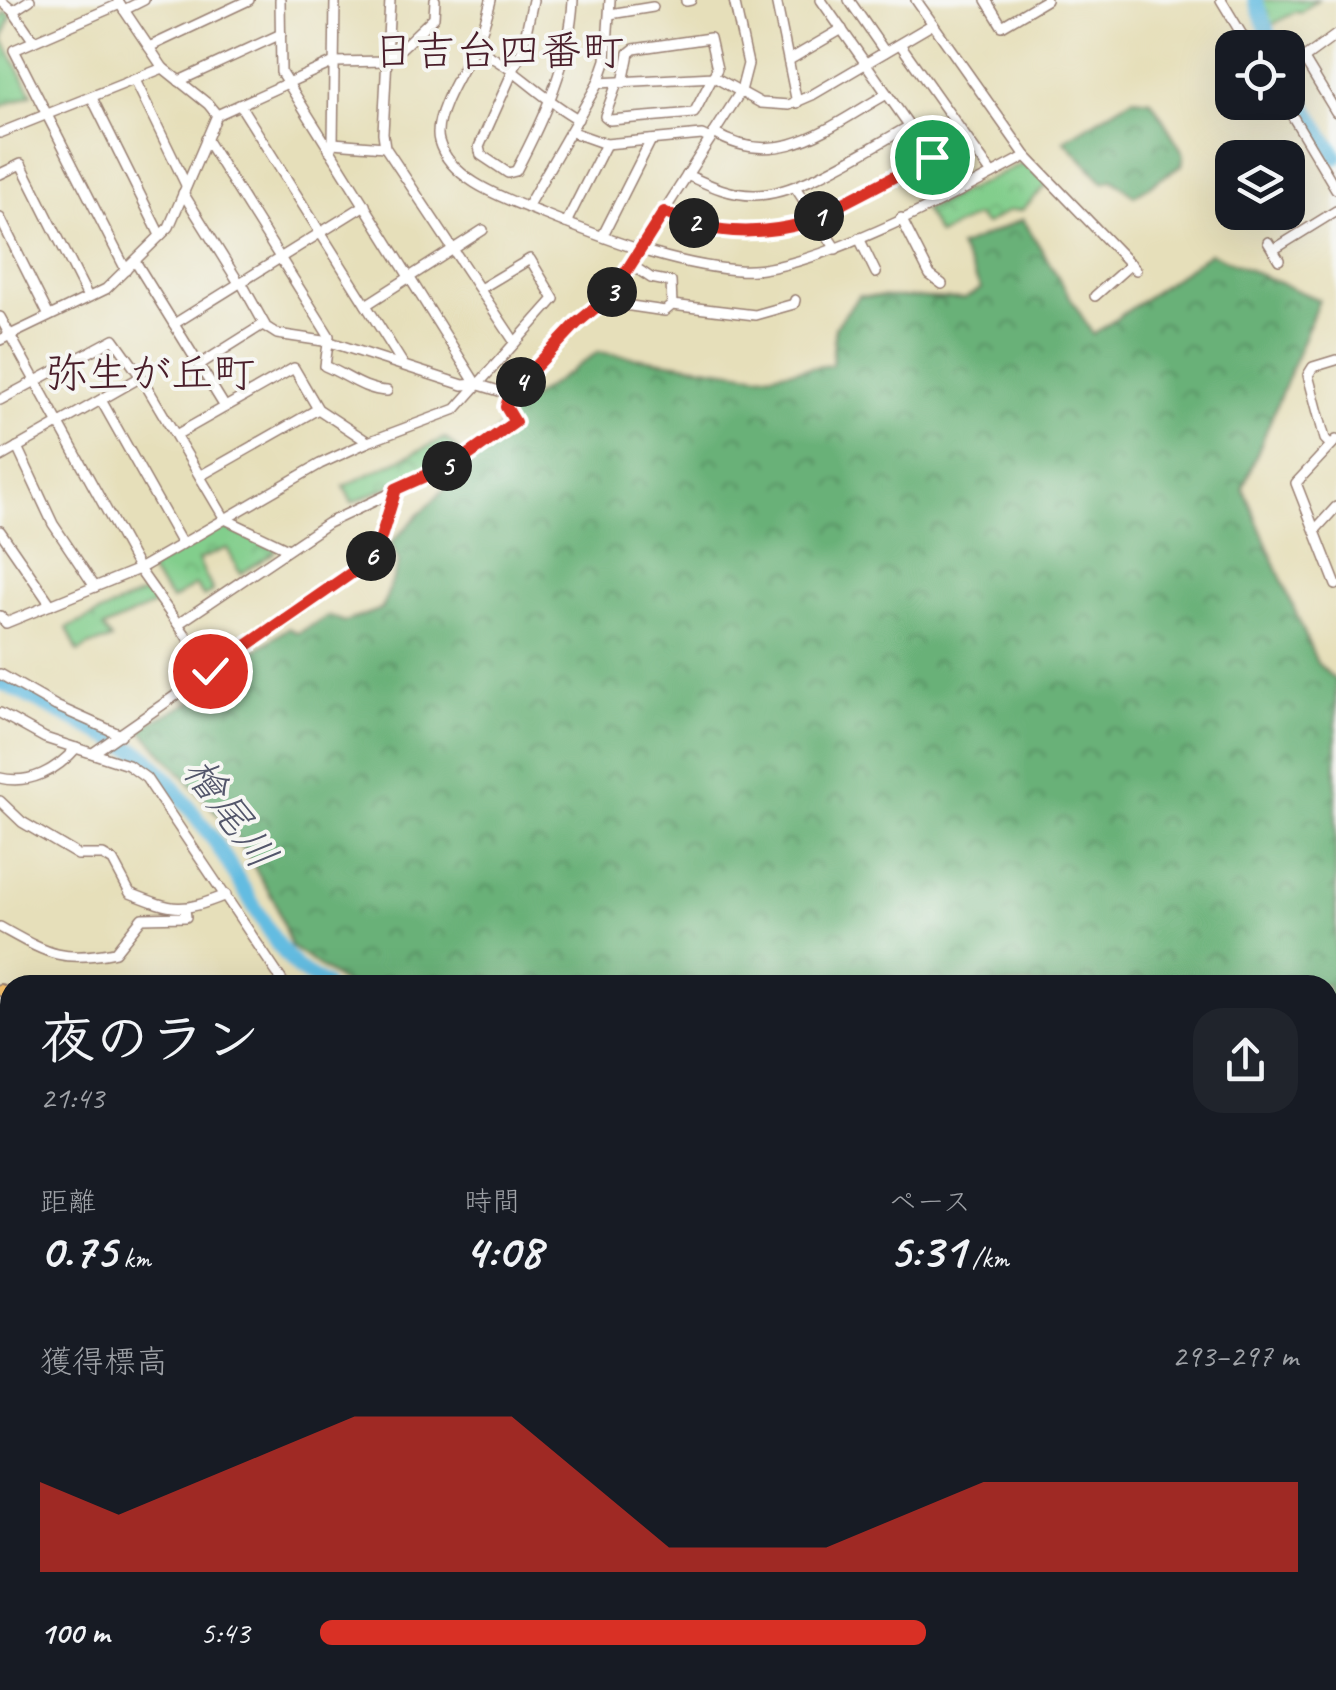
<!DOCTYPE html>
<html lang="ja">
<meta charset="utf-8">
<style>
:root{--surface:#171b24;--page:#20242c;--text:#f1f3f6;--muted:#9ea1a6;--accent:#d93025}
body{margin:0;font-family:Caveat,"Klee One",sans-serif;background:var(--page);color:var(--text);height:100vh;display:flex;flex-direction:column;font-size:38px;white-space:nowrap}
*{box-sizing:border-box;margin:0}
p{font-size:32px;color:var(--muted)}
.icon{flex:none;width:55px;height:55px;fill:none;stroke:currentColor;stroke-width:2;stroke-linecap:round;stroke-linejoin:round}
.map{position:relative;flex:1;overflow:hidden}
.panel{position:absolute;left:0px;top:975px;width:1338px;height:715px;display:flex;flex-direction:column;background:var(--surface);border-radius:30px 30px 0 0;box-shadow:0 10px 40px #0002}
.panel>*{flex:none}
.tools{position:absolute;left:1215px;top:30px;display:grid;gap:20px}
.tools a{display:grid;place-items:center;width:90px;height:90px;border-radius:20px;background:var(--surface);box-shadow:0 10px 40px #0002;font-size:50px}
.pin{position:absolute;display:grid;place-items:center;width:85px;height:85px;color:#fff;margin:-42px;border:5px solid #fff;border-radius:50%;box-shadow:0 2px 10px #0007}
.km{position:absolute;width:50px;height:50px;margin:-25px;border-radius:50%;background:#222;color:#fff;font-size:28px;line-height:50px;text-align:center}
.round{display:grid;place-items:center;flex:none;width:105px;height:105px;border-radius:30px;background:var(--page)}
.overview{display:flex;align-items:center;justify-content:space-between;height:170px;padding:0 40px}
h1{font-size:55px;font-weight:700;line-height:75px}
.metrics{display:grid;grid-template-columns:repeat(3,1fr);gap:15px;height:170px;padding:10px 40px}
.metrics div{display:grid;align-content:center}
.metrics b{font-size:50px;font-weight:700}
.metrics small{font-size:28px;font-weight:400}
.metrics p{font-size:28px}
.chart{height:280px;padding:20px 40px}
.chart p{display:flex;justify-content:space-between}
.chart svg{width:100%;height:180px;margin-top:10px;fill:var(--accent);opacity:.7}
ul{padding:0 40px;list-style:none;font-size:32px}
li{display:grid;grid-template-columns:160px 120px 1fr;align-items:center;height:75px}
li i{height:25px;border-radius:12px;background:var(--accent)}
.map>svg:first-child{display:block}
.forest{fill:url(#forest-crowns);stroke:#5a6852;stroke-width:2.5}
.park{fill:url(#park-crowns);stroke:#66765c;stroke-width:2.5}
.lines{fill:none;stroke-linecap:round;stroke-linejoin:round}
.river{stroke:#64bce1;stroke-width:15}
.minor-casing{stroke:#987f72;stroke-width:12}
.major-casing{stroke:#987f72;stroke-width:14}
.highway-casing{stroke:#987f72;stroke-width:16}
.minor{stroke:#fff;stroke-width:9}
.major{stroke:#f6c06b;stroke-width:10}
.highway{stroke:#f6c06b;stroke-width:12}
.route-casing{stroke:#fff;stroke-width:20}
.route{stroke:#d93025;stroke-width:12}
.labels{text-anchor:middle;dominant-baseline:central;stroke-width:8;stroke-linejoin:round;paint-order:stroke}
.neighbourhood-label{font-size:42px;fill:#4a1f2b;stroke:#f6f6f2}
.water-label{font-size:42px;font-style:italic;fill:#53566b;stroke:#f6f6f2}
</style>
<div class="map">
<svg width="1336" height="1690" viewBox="0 0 1336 1690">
<defs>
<pattern id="forest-crowns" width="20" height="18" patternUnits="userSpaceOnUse" patternTransform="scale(2.5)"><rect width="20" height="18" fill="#69b178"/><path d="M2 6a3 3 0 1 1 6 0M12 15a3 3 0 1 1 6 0" fill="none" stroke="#588f63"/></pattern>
<pattern id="park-crowns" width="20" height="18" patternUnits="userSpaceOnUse" patternTransform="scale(2.5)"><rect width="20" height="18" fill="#82ce8c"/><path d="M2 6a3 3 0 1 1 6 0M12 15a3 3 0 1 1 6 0" fill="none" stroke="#72b079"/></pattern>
</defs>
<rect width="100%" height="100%" fill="#f6f6f2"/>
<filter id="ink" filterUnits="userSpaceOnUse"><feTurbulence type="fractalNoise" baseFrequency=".01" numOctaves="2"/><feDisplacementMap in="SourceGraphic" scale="20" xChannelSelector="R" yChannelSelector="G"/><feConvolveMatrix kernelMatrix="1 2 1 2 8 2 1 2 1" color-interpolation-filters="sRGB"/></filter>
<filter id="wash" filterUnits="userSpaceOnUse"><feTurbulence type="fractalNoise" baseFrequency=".0048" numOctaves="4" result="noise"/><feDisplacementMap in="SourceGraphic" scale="40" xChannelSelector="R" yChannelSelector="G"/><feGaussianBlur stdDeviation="2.25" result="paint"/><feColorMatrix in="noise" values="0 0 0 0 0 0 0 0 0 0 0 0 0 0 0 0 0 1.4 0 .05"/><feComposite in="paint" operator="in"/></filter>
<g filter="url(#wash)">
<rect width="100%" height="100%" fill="#e6dfba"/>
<g class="forest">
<polygon points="1133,98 1151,100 1184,154 1182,165 1134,196 1113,179 1103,182 1064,140"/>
<polygon points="1023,219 1093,335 1210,253 1319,300 1243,488 1317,663 1336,681 1336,1280 1328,1285 1328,985 346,985 291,947 275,902 232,830 140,728 202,696 221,674 288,628 298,633 329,616 345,622 382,609 399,562 391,543 468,465 512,412 598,352 760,375 832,365 835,327 859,296 964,299 981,289 959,247"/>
<polygon points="1328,1608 1336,1610 1336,1690 724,1690 729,1680 1328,1680"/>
</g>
<g class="park">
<polygon points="1260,0 1317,0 1300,13 1297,11 1272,25"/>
<polygon points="6,12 11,16 3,40 32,94 0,107 0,21"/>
<polygon points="1025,162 1049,183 1022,210 1008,211 985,225 976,216 938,235 924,210"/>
<polygon points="445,438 460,452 460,455 352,503 344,486"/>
<polygon points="222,526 274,547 275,552 240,574 227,548 198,560 213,591 204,597 195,585 172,600 150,572 152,567"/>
<polygon points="148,591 156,604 103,628 111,640 91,645 78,652 67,628"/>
</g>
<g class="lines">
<g class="river">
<polyline points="1255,0 1274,48"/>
<polyline points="1288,76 1336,157"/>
<polyline points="0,682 144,755 166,777 216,843 277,944 298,969 325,985"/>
<polyline points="1328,1372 1336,1368"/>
<polyline points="1328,1467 1336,1451"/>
</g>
</g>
</g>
<g filter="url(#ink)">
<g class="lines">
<defs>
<g id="minor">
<polyline points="0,0 13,11 30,0"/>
<polyline points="280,0 281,72 476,384"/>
<polyline points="390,0 383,133 385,147 514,341"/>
<path d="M491,0c-4,17 -10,35 -18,50 -11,21 -41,67 -34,91 11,40 68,58 102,72 62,25 131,52 197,57 69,6 225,-80 288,-114"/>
<path d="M533,0l-11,51 -43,96 2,8 27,18 8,-2c28,-53 54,-110 57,-171"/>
<polyline points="776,0 797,103"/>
<polyline points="821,0 956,192"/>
<polyline points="849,0 885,52"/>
<polyline points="916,0 1026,156 1136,270"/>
<polyline points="986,0 1002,26 1046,0"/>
<polyline points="1221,0 1250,48"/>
<polyline points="118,1 163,68 208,104 217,115"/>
<polyline points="686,1 691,0"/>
<polyline points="120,4 14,50 126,270"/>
<polyline points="124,10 144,0"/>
<polyline points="13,11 33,40"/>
<polyline points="610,14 653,7"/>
<polyline points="900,44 992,174"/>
<polyline points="149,47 249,0"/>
<path d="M474,48c39,17 66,50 104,71"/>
<polyline points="1304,59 1336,112"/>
<polyline points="789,60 842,29"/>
<polyline points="1288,70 1336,35"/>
<polyline points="135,80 186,185"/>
<polyline points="179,81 281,34"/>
<polyline points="598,83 714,77 761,103 789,105 812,95 933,24"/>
<polyline points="617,83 605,116 610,120 694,113 717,69 710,38 634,49 629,53 623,83"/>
<polyline points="92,98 160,235"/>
<polyline points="1284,102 1336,189"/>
<polyline points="240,105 403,364"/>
<polyline points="572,132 606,144 702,135 710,139"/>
<polyline points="0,133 163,68"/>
<path d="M714,133c65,39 117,-8 173,-39"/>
<path d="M206,139l123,197 -4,30c22,9 38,24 62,25"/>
<polyline points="333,143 385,147"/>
<polyline points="330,151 333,143 335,0"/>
<polyline points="0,174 21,164 88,297"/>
<path d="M687,175c22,10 42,20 67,20 44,1 116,-48 156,-69"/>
<polyline points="795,187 836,249"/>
<polyline points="183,193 239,283"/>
<polyline points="527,207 598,83 606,60 610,0"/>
<path d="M664,212c99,52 181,-9 268,-55"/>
<polyline points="0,218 49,316"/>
<polyline points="901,218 930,275 942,284"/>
<polyline points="566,223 606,144"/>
<polyline points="603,235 651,140"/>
<polyline points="859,238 876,273"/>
<polyline points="1268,242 1279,260"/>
<polyline points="1273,250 1336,211"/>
<polyline points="135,261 225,407"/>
<polyline points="630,264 651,278 671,282 672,305"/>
<polyline points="241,282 266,327 277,334 330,342 463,385 476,384 509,394 577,323 611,294 741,91 748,64 734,0"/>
<polyline points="611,294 624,305 665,311 672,305 755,315 794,304 795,300"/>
<polyline points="1095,296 1131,264"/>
<polyline points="366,305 483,230"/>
<polyline points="0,317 139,569 211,671"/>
<polyline points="174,324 365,205"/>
<polyline points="0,340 106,289 169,227 217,115 334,62 388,61 434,17 435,0"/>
<polyline points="199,365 264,324"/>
<polyline points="0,400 114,339 141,377 225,519 288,549"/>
<polyline points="101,400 182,544"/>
<polyline points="176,435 294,368 318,409 368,442"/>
<polyline points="1336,440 1296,483 1336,585"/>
<polyline points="1331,445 1325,439 1308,375 1313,367 1336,360"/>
<polyline points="17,447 53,524 95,587"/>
<polyline points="0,457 141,377"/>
<polyline points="200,476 318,409"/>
<polyline points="1315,530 1336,507"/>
<polyline points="0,531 51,605"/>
<polyline points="0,616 6,623 139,569 320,464 368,442 456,409 554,299 530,259 480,289"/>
<polyline points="178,624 328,523 463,459 515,422 507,407 509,394"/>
<polyline points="0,674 56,706 121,735"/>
<polyline points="0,713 45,738 128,765 146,778 285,985"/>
<polyline points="93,753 366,563 378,547 397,489"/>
<path d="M0,778c30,7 57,-8 76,-30"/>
<path d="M0,801l22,21 56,33h25l10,6 17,32c45,18 51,20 96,2"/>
<path d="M0,927c47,26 60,36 115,25l27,-34 44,-1 -1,-8"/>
<polyline points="1328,1487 1336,1492"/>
<polyline points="0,1634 10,1630"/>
<polyline points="832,1690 839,1680"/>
</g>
<g id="major">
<polyline points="0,990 10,993"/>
<polyline points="372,1690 380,1680"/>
</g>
<g id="highway">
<polyline points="1328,1541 1336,1543"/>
<polyline points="1328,1571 1336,1573"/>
<polyline points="177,1690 182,1680"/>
<polyline points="265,1690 275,1680"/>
</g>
</defs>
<use href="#minor" class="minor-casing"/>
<use href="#major" class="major-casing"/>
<use href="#highway" class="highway-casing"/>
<use href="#minor" class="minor"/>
<use href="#major" class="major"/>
<use href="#highway" class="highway"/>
</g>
</g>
<g class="lines" filter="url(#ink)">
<defs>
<path id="route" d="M210,671l156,-108 12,-16 18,-58 67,-30 52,-37 -9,-15 4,-13 67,-71 35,-29 52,-82c44,23 94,24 141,11l127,-66"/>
</defs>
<use href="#route" class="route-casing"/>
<use href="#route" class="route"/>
</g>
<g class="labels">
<g class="neighbourhood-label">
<text x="498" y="51">日吉台四番町</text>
<text x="150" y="373">弥生が丘町</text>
</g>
<g class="water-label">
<text transform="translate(230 813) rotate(54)">檜尾川</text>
</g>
</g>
</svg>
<div class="tools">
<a><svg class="icon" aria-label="locate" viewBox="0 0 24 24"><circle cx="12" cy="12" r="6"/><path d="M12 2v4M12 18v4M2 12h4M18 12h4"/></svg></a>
<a><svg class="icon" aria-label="layers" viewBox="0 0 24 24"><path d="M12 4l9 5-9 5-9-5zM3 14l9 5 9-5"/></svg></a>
</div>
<div class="pin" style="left:932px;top:157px;background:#1e9e55"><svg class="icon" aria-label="arrive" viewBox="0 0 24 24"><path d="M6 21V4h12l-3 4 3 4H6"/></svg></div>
<div class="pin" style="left:210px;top:671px;background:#d93025"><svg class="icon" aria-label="check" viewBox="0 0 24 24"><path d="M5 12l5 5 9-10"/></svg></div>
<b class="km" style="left:819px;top:216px">1</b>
<b class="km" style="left:694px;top:223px">2</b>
<b class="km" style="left:612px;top:292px">3</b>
<b class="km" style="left:521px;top:382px">4</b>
<b class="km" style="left:447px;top:466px">5</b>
<b class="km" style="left:371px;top:556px">6</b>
<section class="panel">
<div class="overview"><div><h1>夜のラン</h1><p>21:43</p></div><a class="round"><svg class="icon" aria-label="share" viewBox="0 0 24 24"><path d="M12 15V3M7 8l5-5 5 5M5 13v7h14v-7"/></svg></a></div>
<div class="metrics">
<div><p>距離</p><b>0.75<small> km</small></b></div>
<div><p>時間</p><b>4:08</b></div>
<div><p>ペース</p><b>5:31<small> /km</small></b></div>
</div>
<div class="chart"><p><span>獲得標高</span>293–297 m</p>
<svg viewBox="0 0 160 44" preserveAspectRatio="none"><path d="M0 44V22L10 30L20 22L30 14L40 6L50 6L60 6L70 22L80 38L90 38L100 38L110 30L120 22L130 22L140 22L150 22L160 22V44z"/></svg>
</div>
<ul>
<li><b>100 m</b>5:43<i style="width:62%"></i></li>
</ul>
</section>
</div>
